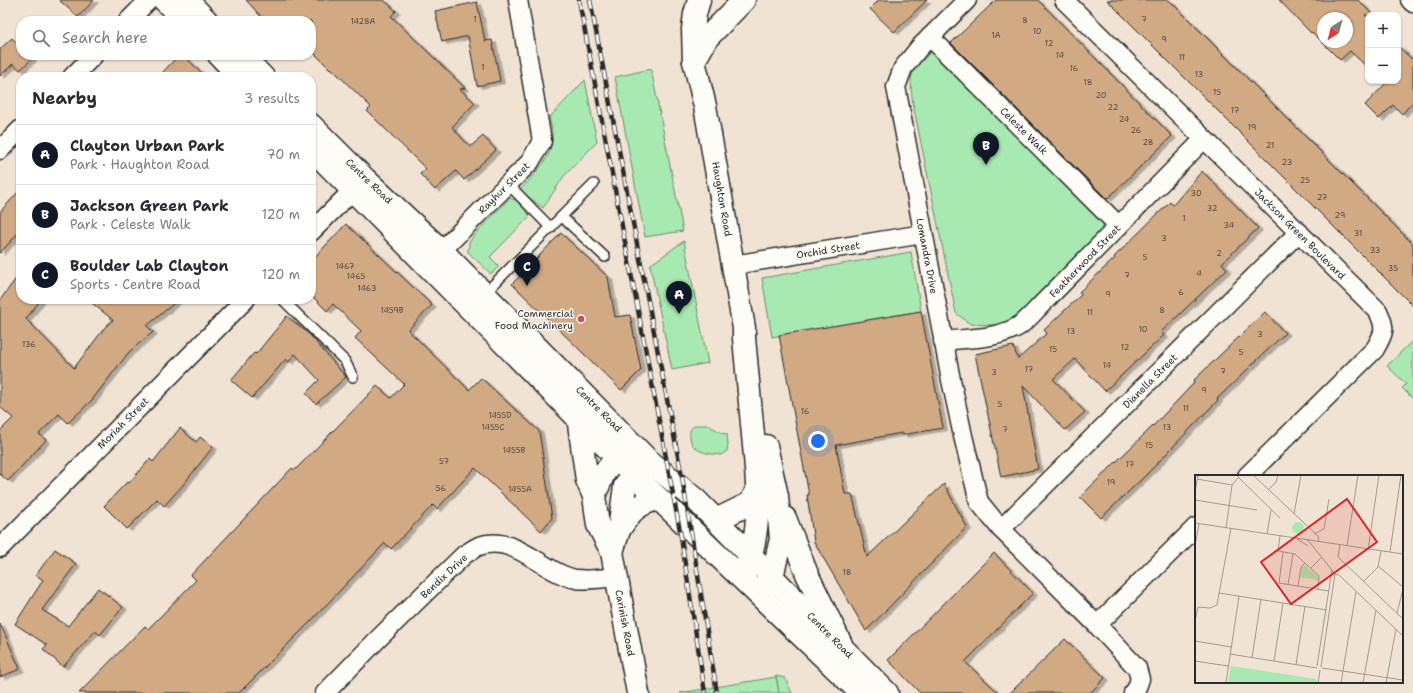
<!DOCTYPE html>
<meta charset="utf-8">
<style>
:root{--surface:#fff;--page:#f7f7f7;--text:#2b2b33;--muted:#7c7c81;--line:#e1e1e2;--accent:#111827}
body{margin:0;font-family:"Shantell Sans",sans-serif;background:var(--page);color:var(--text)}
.controls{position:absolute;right:12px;top:12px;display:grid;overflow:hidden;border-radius:8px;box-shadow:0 1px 3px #0004}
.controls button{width:36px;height:36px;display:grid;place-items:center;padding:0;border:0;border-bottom:1px solid var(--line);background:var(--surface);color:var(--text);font:20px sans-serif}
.compass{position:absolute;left:1317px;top:12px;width:36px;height:36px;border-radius:50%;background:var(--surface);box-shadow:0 1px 3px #0004;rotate:216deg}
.you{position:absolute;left:818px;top:441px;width:14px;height:14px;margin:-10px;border:3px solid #fff;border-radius:50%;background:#1a73e8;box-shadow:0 0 0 6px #1a73e833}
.badge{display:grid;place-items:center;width:26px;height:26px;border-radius:50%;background:var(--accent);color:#fff;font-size:13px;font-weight:700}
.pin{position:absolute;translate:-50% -33px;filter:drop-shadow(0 1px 2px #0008)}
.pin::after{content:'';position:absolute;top:21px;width:14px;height:12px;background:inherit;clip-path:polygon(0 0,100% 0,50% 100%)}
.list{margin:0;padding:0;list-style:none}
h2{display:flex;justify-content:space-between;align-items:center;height:52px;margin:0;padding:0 16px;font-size:17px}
h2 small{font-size:13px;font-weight:400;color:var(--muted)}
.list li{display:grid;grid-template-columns:26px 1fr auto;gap:12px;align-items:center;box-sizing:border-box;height:60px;padding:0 16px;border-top:1px solid var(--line)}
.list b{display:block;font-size:15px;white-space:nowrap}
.list p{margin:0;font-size:13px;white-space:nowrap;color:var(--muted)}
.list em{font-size:13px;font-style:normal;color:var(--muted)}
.icon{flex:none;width:22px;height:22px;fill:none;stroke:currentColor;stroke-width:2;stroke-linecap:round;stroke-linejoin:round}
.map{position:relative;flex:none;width:1413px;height:693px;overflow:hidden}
.search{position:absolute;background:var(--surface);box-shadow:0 1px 3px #0004;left:16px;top:16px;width:300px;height:44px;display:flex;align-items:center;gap:10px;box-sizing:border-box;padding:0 14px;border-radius:16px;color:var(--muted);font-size:15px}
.panel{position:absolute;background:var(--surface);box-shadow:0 1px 3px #0004;left:16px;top:72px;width:300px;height:232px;border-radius:16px}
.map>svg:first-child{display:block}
</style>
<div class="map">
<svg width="1413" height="693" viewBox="0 0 1413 693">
<defs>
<filter id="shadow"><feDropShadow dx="4.5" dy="2.5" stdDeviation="0" flood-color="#0004"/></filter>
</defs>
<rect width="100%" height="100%" fill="#f0e3d4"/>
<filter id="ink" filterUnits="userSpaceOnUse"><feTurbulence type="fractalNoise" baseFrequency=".025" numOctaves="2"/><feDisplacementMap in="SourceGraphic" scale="8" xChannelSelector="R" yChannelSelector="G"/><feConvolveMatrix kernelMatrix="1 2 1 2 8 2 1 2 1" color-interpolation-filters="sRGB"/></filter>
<g filter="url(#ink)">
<g fill="#a8e9b1" stroke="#6a8a6e">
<path d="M932,51L1107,225L1019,314L1007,321L994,325L970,324L956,313L913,104C909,73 909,73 932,51Z"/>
<path d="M651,69L683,231L645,237L615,77Z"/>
<path d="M585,80L597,142L564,176L543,208L520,190C541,167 560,151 549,118Z"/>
<path d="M510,198L517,201L530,216L490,257L499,266L491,274L468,252L469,243L474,235Z"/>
<path d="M684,241L708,363L672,370L650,265Z"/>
<path d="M911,252L921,311L772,337L762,278Z"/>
<path d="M1411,342L1413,344V399L1402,388L1406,384L1387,366Z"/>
<path d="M695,425H708L722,433L727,434L728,445L727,451L721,455C709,454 690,452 690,436C689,431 691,428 695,425Z"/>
<path d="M776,676L785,678L792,693H779Z"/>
<path d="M776,677L779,693H680Z"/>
</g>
<g fill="#d1a983" stroke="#2b2b2b" fill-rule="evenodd" filter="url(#shadow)">
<path d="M59,0H94L78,17Z"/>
<path d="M246,0H384L396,11L391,16L465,88L460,89L475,103L452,127L470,147L483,136L496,150L464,180L456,171L435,190L420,174L426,169L367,111L371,107L331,68L330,69L311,50V21H265Z"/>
<path d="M879,0H927L894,32L870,9Z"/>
<path d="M996,0H1038L1172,136L1107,199L951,43Z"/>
<path d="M1107,0H1169L1413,244V306Z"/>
<path d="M1279,0H1358L1373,15H1365L1368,18V68L1350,51L1340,60L1312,32L1311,33ZM1323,18H1347V42H1323Z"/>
<path d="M477,2L485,41L492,40L500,81L477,86L468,36L442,42L435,11Z"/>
<path d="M12,38L21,47V55H28L32,59L20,70L13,64L0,76V49Z"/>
<path d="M1398,46L1413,60V102L1402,114L1393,105L1379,119L1365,105L1388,81H1398Z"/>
<path d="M179,55H183L206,77H158Z"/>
<path d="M1202,171L1258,228L1222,263L1227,269L1161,332L1164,335L1105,391L1075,359L1053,379L1085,412L1065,430L1023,386L1038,469L1001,477L975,354L1013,346L1018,359L1047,333L1044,330L1082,294L1079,292L1115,258L1114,257L1170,202L1173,205Z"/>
<path d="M21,189V230L0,253V212Z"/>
<path d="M346,224L432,305L408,330L469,390L481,378L539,431L552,518L541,531L475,468L437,509L433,505L391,549L385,543L311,621L239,693H79L145,626L148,629L196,580L191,575L292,468L295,470L377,386L391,398L404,384L355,338L361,331L333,304L327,311L311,295V261Z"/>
<path d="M561,233L608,277L615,317L630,315L641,370L621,390L512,284Z"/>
<path d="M21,272V299H41L26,319L74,368L106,326L113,320L87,299H179L147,326L153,332L129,352L92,400L68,423L59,414L39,434L46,440L8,481L0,474V431L13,418L0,407V300Z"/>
<path d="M921,311L943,428L902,435V433L836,445L845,494H852L867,557L944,484L967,527L866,631L814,542L807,495H809L779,335Z"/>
<path d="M1265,312L1285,333L1217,399L1218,400L1145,476L1101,518L1080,497L1155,424L1194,383L1193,381Z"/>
<path d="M287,316L310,335L346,377L316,404L306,393L319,380L295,354L289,362L286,359L252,398L231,380L254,353L256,354Z"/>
<path d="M180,428L196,442L200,437L213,447L183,485L164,506L157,499L127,529L104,506L127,482L129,483L150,459L153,462Z"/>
<path d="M55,549L76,564L42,610L68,626L98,588L123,607L100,635L95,631L63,667L43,649L47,645L15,624L43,580L36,575Z"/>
<path d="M994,553L1033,593L965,662L999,693H920L888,660Z"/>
<path d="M0,623L20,669L0,677Z"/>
<path d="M1065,639L1105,678L1090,693H1010Z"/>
</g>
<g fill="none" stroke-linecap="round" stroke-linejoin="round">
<defs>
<g id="lane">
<path d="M508,184L551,228"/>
<path d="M562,217L605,257"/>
<path d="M484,294L594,184"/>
<path d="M282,299L345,361L353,377"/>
</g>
<g id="street">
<path d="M967,0L919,48L903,68L896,87L950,375L963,436L979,502L1001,529L1097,625L1137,668L1140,679L1136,690L1133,693"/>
<path d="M1064,0L1378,311C1386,328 1385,332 1375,349L1247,476"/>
<path d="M1410,0L1413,3"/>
<path d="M128,21L149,0"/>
<path d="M930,37L1119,226"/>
<path d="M72,77L94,55"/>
<path d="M0,150L21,129"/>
<path d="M311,232L353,190"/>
<path d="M432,260L530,162L542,141L518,0"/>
<path d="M733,265L923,234"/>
<path d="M943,341C968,338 998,339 1019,326C1028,320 1036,310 1044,302L1204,139"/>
<path d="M1001,529L1299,232"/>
<path d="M0,548L246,299"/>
<path d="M1097,625L1196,527"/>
<path d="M325,693L379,638L465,554C470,552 474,548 479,546C515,533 543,573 576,579C589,581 603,578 616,577"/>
</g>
<g id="secondary">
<path d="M699,0L695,14L693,29L694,61L705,106L744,328V338C747,370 750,403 753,435C757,480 764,528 745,571"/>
<path d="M694,61L707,38L744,0"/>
<path d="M578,417L587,480L594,496"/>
<path d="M633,448L617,457L604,473L594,496L598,525L612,552L638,693"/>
<path d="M785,518L807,574L841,644"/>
<path d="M716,520L751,503L758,487"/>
<path d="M619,530C631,511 637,504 658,499"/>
<path d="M612,552L619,530L625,486L632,473L646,461"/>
<path d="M762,590L772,577L781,539L777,496L766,446"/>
</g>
<g id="primary">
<path d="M164,0L185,21"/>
<path d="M187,0L207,21"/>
<path d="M219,55L240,77"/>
<path d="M241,55L263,77"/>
<path d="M311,125L365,179L442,251L647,459L696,500L887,693"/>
<path d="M311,148L632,473L861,693"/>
</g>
</defs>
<use href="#lane" stroke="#2b2b2b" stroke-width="12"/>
<use href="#street" stroke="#2b2b2b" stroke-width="21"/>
<use href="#secondary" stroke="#2b2b2b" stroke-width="25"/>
<use href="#primary" stroke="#2b2b2b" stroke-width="25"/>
<use href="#lane" stroke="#fdfcf7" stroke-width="9"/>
<use href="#street" stroke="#fdfcf7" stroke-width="18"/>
<use href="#secondary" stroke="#fdfcf7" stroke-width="22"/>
<use href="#primary" stroke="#fdfcf7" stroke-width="22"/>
<defs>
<g id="rail">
<path d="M579,0L680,531L705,693"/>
<path d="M590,0L682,477L717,693"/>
</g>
</defs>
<use href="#rail" stroke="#2b2b2b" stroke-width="4.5"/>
<use href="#rail" stroke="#fdfcf7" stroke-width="3" stroke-dasharray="9" stroke-linecap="butt"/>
</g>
</g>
<circle fill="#d1495b" stroke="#fdfcf7" stroke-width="1.5" cx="581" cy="319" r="4"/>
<g text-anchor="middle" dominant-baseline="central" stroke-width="3" stroke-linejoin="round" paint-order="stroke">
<g font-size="8" fill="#544a41">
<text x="475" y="19">1</text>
<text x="1144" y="19">7</text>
<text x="1025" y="20">8</text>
<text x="363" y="21">1428A</text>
<text x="1037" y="31">10</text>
<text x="996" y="35">1A</text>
<text x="1164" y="39">9</text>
<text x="1049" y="43">12</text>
<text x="1060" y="55">14</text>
<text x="1182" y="57">11</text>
<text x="483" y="67">1</text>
<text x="1074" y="68">16</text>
<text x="1199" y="74">13</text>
<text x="1088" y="82">18</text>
<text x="1217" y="92">15</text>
<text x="1101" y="95">20</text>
<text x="1113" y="107">22</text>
<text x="1235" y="110">17</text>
<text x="1124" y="119">24</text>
<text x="1252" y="127">19</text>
<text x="1136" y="130">26</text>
<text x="1148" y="142">28</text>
<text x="1270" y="145">21</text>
<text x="1287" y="162">23</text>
<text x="1305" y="180">25</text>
<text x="1196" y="193">30</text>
<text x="1322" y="197">27</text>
<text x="1212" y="208">32</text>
<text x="1340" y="215">29</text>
<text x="1184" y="218">1</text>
<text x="1229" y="225">34</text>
<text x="1358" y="233">31</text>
<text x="1164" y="238">3</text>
<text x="1375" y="250">33</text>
<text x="1219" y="253">2</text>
<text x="1145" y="257">5</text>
<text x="345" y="266">1467</text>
<text x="1393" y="268">35</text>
<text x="1199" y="273">4</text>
<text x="1127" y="275">7</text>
<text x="356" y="276">1465</text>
<text x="367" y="288">1463</text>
<text x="1181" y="292">6</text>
<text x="1108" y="294">9</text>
<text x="392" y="310">1459B</text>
<text x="1162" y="310">8</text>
<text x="1090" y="312">11</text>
<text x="1143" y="329">10</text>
<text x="1071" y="331">13</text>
<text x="1260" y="334">3</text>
<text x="29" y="344">136</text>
<text x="1125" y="347">12</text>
<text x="1053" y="349">15</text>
<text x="1241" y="352">5</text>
<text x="1107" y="365">14</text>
<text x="1029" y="369">17</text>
<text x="1223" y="371">7</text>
<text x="994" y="372">3</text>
<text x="1204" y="390">9</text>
<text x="1000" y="404">5</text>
<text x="1186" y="408">11</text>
<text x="805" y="411">16</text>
<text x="500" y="415">1455D</text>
<text x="493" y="427">1455C</text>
<text x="1167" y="427">13</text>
<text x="1005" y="429">7</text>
<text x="1149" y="445">15</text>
<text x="514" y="450">1455B</text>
<text x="444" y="461">57</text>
<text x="1130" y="464">17</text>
<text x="1111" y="482">19</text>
<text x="441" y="488">56</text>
<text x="520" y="489">1455A</text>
<text x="847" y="572">18</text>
</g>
<g font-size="10" fill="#2b2b2b" stroke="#fdfcf7">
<text transform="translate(1024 131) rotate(45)">Celeste Walk</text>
<text transform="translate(369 181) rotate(44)">Centre Road</text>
<text transform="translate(504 188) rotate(-45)">Rayhur Street</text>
<text transform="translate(722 199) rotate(80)">Haughton Road</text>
<text transform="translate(1300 234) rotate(45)">Jackson Green Boulevard</text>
<text transform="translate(828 250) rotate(-9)">Orchid Street</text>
<text transform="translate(927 256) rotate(79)">Lomandra Drive</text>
<text transform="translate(1085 261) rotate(-46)">Featherwood Street</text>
<text transform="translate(1150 381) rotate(-45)">Dianella Street</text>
<text transform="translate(599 409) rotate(45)">Centre Road</text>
<text transform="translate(123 423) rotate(-45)">Moriah Street</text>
<text transform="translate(444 576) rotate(-43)">Bendix Drive</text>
<text transform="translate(625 623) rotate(79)">Carinish Road</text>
<text transform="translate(830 635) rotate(45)">Centre Road</text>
</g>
<g font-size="10" fill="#2b2b2b" stroke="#fdfcf7" text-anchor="end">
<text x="573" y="313">Commercial<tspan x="573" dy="12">Food Machinery</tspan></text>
</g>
</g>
<g transform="translate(1195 475)">
<rect width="208" height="208" fill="#f0e3d4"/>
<path d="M97 53a6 6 0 1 1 12 0a6 6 0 1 1-12 0ZM110,90L123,102V105L105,102L106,93ZM36,191L121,204L122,207L33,208Z" fill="#a8e9b1"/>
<path fill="none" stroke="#a19990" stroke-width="1" d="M41,0L85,43M58,0L123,61L124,67M2,4L37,10M73,15L81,7L83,0M0,17L3,0M0,25L62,35M99,39L106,0M0,48L208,79M31,53L37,10L43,3M72,59L76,35M119,59L129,54L134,24M85,61L83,76L100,79L124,101L123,114M102,64L113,71M112,64L140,99L126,192M145,69L143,82L208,144M0,71L4,49M152,71L163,0M173,75L184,0M88,77L84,108L134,116M195,77L206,0M183,91L208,112M116,93L126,83M139,99L144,100L208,161M169,106L183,92L186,76M93,110L98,79M103,111L106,92L110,88M24,118L132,135M202,138L208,114M0,147L3,132L15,133L22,130L36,53M0,166L36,172M35,179L122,193M57,183L66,124M0,186L33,191M79,186L88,128M101,190L110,131M122,191L137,95M127,193L208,205M31,208L44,121M123,208L125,195M146,208L161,117M168,208L181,135M191,208L201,154"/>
<path fill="#d62828" fill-opacity="0.15" stroke="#d62828" stroke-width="2" d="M152,24L182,67L96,129L66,87Z"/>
<rect width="208" height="208" fill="none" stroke="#2b2b2b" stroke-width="2"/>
</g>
</svg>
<div class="controls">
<button>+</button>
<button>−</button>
</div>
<svg class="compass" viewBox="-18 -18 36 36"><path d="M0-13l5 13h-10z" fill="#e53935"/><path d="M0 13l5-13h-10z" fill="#7c7c81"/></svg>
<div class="you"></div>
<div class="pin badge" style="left:679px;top:314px">A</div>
<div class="pin badge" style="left:986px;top:165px">B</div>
<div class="pin badge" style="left:527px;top:286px">C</div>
<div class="search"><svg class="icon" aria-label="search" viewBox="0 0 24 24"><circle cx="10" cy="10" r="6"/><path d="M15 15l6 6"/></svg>Search here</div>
<section class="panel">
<h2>Nearby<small>3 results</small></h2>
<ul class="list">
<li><span class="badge">A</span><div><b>Clayton Urban Park</b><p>Park · Haughton Road</p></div><em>70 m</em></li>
<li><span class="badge">B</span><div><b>Jackson Green Park</b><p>Park · Celeste Walk</p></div><em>120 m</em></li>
<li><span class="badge">C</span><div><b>Boulder Lab Clayton</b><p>Sports · Centre Road</p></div><em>120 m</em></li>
</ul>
</section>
</div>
